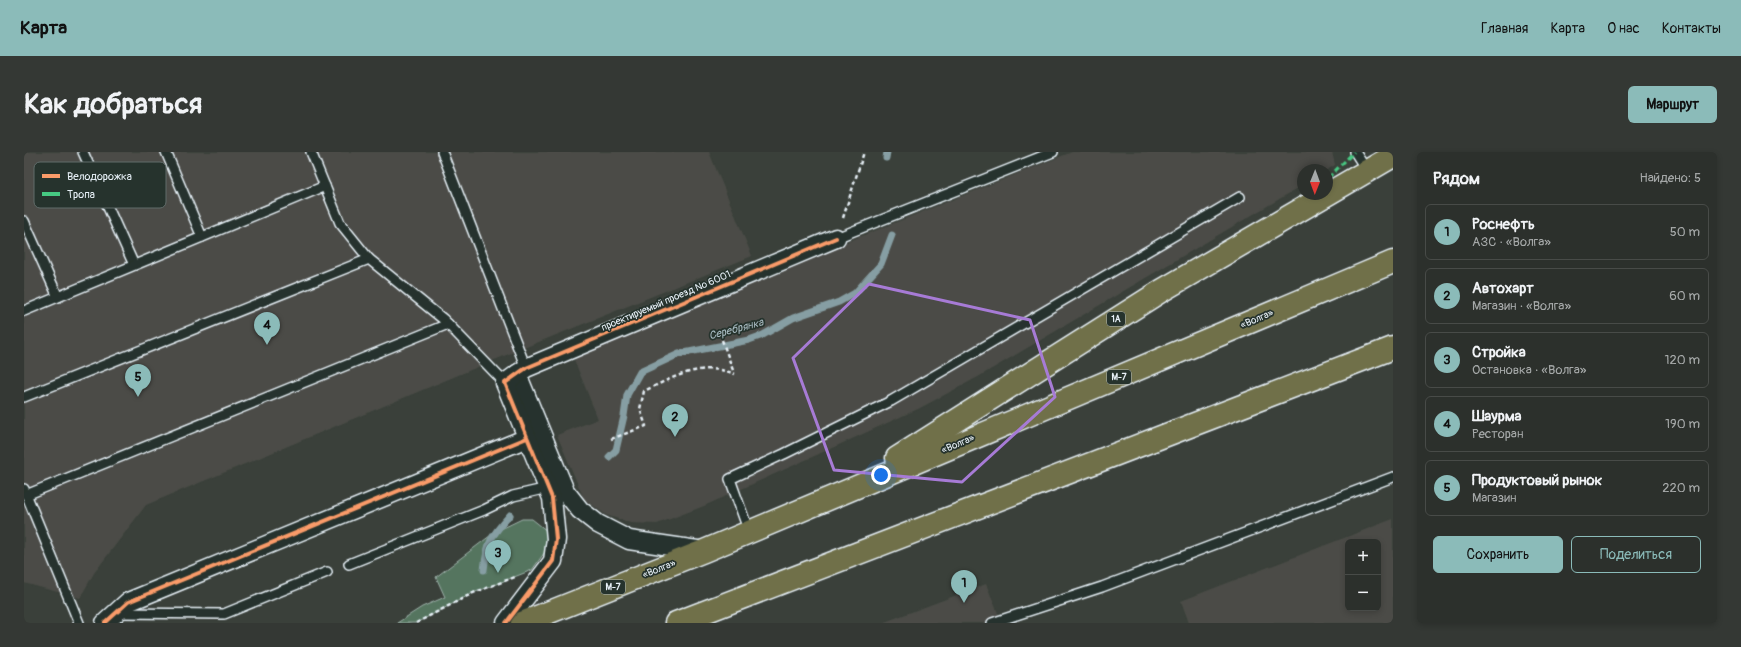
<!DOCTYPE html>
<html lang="ru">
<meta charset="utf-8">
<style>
:root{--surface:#2c302c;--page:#343834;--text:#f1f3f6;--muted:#a6a9a9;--line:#484b48;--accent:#8bbbb9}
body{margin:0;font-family:Pangolin,sans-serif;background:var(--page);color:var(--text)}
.controls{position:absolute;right:12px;bottom:12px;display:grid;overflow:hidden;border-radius:6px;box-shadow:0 2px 6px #0003}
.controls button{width:36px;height:36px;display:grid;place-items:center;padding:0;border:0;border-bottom:1px solid var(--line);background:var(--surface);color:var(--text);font:20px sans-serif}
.compass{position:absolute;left:1273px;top:12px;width:36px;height:36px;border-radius:50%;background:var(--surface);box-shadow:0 2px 6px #0003;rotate:181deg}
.you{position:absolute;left:857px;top:323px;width:14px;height:14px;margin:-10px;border:3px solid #fff;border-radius:50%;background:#1a73e8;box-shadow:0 0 0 6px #1a73e833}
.badge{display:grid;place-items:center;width:26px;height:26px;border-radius:50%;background:var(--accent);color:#111;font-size:13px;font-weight:700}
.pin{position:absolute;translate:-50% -33px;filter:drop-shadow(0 1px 2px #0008)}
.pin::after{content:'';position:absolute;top:21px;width:14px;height:12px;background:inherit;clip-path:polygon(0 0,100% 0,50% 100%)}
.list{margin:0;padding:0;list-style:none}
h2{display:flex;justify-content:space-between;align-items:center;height:52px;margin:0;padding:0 16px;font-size:17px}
h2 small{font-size:13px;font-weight:400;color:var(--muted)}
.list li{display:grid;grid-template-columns:26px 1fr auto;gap:12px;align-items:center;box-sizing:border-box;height:56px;margin:0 8px 8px;padding:0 8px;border:1px solid var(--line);border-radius:6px}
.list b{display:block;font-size:15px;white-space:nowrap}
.list p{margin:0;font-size:13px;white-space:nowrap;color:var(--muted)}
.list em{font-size:13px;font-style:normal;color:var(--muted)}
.actions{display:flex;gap:8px;padding:12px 16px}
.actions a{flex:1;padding:9px 0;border:1px solid var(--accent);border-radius:6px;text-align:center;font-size:14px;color:var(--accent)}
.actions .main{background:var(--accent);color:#111}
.map{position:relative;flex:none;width:1369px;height:471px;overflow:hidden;border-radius:6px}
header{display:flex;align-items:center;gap:24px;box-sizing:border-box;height:56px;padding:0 20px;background:var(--accent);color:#111}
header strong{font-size:19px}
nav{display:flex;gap:22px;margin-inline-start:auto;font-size:14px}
.intro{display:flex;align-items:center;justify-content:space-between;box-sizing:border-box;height:96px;padding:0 24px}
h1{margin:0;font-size:28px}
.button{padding:10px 18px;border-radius:6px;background:var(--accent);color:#111;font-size:14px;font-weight:700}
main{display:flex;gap:24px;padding:0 24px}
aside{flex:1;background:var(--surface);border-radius:6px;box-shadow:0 2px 6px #0003}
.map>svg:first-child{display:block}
</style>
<header>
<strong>Карта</strong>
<nav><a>Главная</a><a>Карта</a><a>О нас</a><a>Контакты</a></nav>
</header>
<div class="intro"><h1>Как добраться</h1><a class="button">Маршрут</a></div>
<main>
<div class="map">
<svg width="1369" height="471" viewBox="0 0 1369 471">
<rect width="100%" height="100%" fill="#3a403a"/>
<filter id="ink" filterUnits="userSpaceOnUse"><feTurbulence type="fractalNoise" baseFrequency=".025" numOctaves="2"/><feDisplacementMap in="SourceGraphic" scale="8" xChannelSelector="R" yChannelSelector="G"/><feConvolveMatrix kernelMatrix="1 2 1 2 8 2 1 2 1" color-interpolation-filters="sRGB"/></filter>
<g filter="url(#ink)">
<g fill="#4b4c47" fill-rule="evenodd">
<path d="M0,0H685L728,104L480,204L122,353L70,421L56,446L0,431Z"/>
<path d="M1048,0H1308L1311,13L1303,18H1279V33L954,225L896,256L680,354L633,372L607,371L582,363L560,347L533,283L574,267L549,205L805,97Z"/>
<path d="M1369,367V471H1165L1157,449ZM1324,390H1354V456H1324Z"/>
<path d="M962,432L978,471H858Z"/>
</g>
<path fill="#54745e" stroke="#9eb2ab" d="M498,367H508L523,379V397L508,418L449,441L392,471H373L398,455L421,445L412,425L471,380Z"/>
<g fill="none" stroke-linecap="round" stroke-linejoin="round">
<g stroke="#869ea3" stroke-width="7">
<path d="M862,6L863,0"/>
<path d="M585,305L592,298L600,264L603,243L616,220L655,202L725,188L739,183L769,166L815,150L831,141L857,112L868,83"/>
<path d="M460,418C463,390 467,384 486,363"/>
</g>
<defs>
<g id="service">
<path d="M59,0L110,113"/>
<path d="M142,0L178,85"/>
<path d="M287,0L316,71L345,107"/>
<path d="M418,0L502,216"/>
<path d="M1331,0L1343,19"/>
<path d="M0,69L34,145"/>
<path d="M812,86L1029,0"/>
<path d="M0,159L301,34"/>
<path d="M0,245L345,107L419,167L481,231"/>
<path d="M0,337L55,471"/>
<path d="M2,343L424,172"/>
<path d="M725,380L706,327L760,302L867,249L1216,45"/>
<path d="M325,412L460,358L489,344L524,336"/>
<path d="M94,461L200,462L303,420"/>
<path d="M968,471L1078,435L1369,325"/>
</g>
<g id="minor">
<path d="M493,222L541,339L556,358L574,372L605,388L680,399"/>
<path d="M81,471L104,450L503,286"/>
<path d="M482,471L529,409L532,387L528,346L481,231L502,216L812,86"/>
</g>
<g id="trunk">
<path d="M873,306L1137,139L1369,4"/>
<path d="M498,471L680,399L1369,110"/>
<path d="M652,471L1369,196"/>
</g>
</defs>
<use href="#service" stroke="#e8f1f8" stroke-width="12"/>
<use href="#minor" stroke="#e8f1f8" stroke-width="21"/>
<use href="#trunk" stroke="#e8f1f8" stroke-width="25"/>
<g stroke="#e8f1f8" stroke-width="2.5" stroke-dasharray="4 3" stroke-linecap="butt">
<path d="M819,66L840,0"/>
<path d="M698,188L710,221"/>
<path d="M587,287L622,274L616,257L620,239C650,225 677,209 711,222"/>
<path d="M392,471L449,441L491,425"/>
</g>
<use href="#service" stroke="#26332d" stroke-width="9"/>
<use href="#minor" stroke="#26332d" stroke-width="18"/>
<use href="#trunk" stroke="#70704a" stroke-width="22"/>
<path stroke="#46c982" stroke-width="3" stroke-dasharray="6 3" stroke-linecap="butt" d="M1304,26L1330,0"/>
<defs>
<g id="cycleway">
<path d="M81,471L104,450L503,286"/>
<path d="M482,471L529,409L532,387L528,346L481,231L502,216L812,86"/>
</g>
</defs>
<use href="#cycleway" stroke="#26332d" stroke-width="6"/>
<use href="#cycleway" stroke="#fa9b69" stroke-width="4"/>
</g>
</g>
<path fill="none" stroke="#a77bd6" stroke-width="3" stroke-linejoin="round" d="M845,132L1006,168L1031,245L938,330L810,318L769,206Z"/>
<g text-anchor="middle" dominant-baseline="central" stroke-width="3.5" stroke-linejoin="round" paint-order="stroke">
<g fill="#26332d" stroke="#aeb8bb" stroke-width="1">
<rect x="1083" y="160" width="18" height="14" rx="3"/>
<rect x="1083" y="218" width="24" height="14" rx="3"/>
<rect x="577" y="428" width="24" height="14" rx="3"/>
</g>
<g font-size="9" font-weight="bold" fill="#e8f1f8">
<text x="1092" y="167">1A</text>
<text x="1095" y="225">М-7</text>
<text x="589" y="435">М-7</text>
</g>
<g font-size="10" fill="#e8f1f8" stroke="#26332d">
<text transform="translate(642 149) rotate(-23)">проектируемый проезд № 6001</text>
<text transform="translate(1233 167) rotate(-23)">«Волга»</text>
<text transform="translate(934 292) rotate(-23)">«Волга»</text>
<text transform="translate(635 417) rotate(-22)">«Волга»</text>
</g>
<g font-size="11" font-style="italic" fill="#a7bac0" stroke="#26332d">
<text transform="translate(712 177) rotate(-15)">Серебрянка</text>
</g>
</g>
<rect x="10" y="10" width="132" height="46" rx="6" fill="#26332d" stroke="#606c6a" stroke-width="1"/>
<rect x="18" y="22" width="18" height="4" fill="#fa9b69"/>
<rect x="18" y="40" width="18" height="4" fill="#46c982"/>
<g font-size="11" fill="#e8f1f8">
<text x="43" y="28">Велодорожка</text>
<text x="43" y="46">Тропа</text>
</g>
</svg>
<div class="controls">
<button>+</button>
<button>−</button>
</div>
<svg class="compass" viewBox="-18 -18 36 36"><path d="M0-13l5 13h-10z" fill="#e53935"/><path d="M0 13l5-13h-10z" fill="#a6a9a9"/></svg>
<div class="you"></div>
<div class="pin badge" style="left:940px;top:451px">1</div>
<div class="pin badge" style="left:651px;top:285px">2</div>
<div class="pin badge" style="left:474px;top:421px">3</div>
<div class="pin badge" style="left:243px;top:193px">4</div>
<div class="pin badge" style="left:114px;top:245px">5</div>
</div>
<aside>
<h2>Рядом<small>Найдено: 5</small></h2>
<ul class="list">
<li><span class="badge">1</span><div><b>Роснефть</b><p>АЗС · «Волга»</p></div><em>50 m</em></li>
<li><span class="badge">2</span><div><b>Автохарт</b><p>Магазин · «Волга»</p></div><em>60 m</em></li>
<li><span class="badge">3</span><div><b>Стройка</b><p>Остановка · «Волга»</p></div><em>120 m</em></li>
<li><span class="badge">4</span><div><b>Шаурма</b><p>Ресторан</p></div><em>190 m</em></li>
<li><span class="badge">5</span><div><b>Продуктовый рынок</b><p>Магазин</p></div><em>220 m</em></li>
</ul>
<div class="actions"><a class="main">Сохранить</a><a>Поделиться</a></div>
</aside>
</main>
